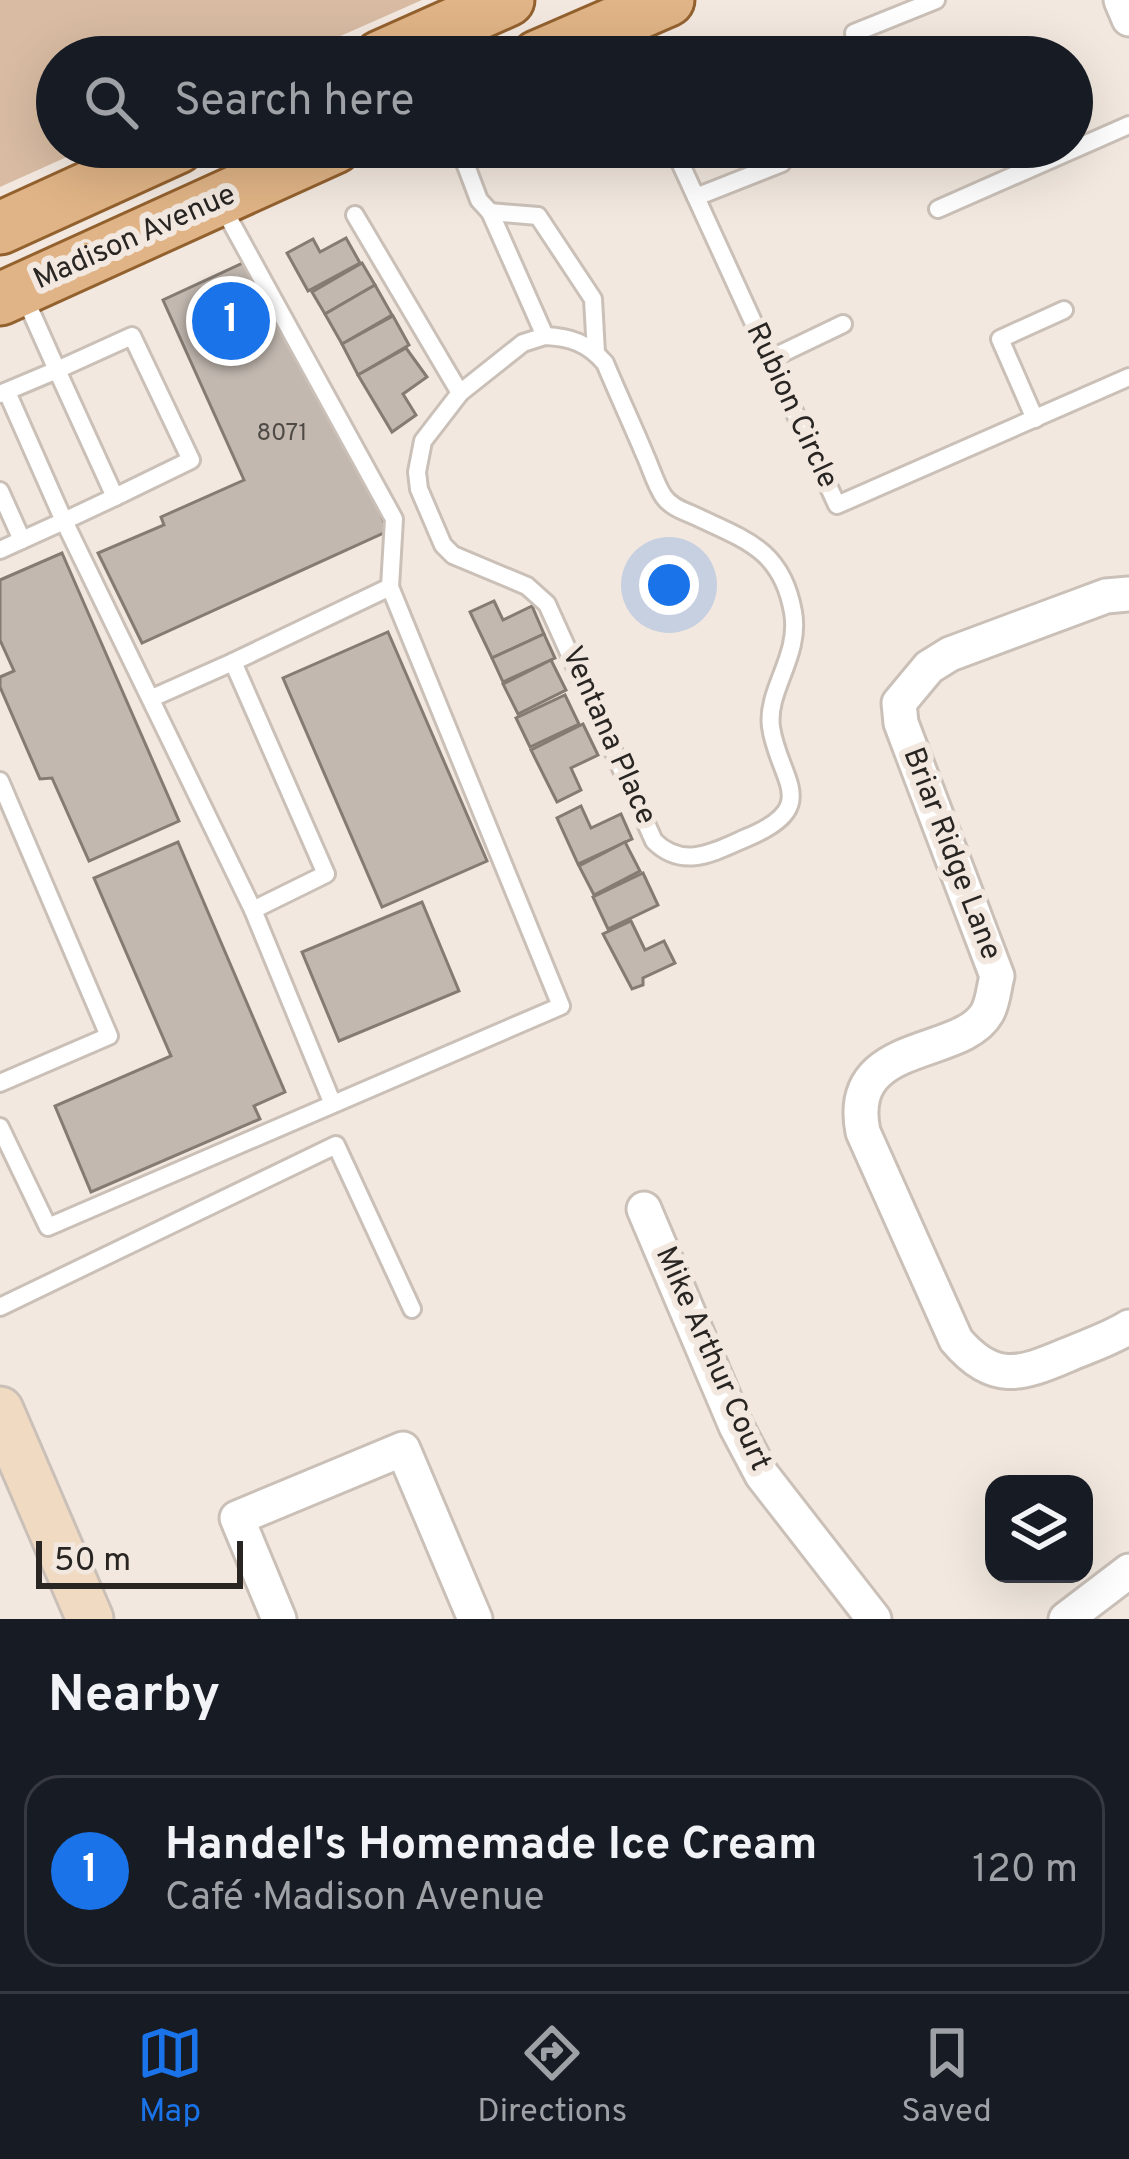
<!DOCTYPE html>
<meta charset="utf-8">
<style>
:root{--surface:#171b24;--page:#20242c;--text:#f1f3f6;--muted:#9ea1a6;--line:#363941;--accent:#1a73e8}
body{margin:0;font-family:Overpass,sans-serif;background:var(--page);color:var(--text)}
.controls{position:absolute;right:36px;bottom:36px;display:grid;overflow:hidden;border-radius:24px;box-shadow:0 12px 48px #0002}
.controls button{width:108px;height:108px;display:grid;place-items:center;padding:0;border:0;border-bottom:3px solid var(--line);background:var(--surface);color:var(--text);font:60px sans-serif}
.scale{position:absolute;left:36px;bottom:30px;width:207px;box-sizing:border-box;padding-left:12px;border:6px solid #292522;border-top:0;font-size:33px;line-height:42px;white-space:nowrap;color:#292522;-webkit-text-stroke:9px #f2e8df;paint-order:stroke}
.you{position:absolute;left:669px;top:585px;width:42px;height:42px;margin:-30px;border:9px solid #fff;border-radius:50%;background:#1a73e8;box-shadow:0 0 0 18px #1a73e833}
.badge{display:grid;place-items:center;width:78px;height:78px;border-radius:50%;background:var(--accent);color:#fff;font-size:39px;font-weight:700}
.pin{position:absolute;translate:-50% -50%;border:6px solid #fff;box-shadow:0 3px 12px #0006}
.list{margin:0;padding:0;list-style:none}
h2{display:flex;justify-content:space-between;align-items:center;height:156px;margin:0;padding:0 48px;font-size:51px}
h2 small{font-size:39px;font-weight:400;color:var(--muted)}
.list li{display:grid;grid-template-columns:78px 1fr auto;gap:36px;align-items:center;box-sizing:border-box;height:192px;margin:0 24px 24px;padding:0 24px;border:3px solid var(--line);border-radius:36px}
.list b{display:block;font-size:45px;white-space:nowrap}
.list p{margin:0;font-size:39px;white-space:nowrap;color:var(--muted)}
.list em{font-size:39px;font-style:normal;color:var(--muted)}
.icon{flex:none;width:66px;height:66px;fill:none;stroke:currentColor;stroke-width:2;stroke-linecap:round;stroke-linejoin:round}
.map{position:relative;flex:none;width:1129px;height:1619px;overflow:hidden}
.search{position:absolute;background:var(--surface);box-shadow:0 12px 48px #0002;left:36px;right:36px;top:36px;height:132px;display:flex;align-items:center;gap:30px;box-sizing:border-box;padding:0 42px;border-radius:66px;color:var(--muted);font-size:45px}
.sheet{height:372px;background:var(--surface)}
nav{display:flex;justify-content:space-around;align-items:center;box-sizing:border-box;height:168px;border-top:3px solid var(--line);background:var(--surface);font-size:33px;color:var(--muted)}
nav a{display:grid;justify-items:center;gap:6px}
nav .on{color:var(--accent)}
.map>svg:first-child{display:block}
</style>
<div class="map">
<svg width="1129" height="1619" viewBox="0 0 1129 1619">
<rect width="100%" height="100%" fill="#f2e8df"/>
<path fill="#d8bba2" d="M0,0H422L293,57H57V147H89L0,187Z"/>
<g fill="#c2b8b0" stroke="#857b73" stroke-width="3">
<path d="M346,238L360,263L308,291L287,253L313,239L320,252Z"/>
<path d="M243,263L320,392L364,475L388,531L142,643L98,553L164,525L161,517L244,480L163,300Z"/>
<path d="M362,263L375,285L325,314L312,292Z"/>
<path d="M375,285L392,315L342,344L325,314Z"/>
<path d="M393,316L409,345L358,375L342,344Z"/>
<path d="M406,348L427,377L403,394L416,415L392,432L358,375Z"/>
<path d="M62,553L179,821L89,861L52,778L40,779L0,687V677L14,671L0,640V580Z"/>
<path d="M494,601L503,620L532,606L544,634L492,658L470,612Z"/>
<path d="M388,632L487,861L382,907L283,678Z"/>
<path d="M544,634L555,658L503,682L492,658Z"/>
<path d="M551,660L566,690L518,714L503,684Z"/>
<path d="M565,695L579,724L530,747L516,718Z"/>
<path d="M583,724L598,755L571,768L581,790L557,802L531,750Z"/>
<path d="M581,806L591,828L621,814L632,839L578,864L557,818Z"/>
<path d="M178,842L285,1092L254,1106L260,1119L91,1192L55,1106L171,1056L94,878Z"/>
<path d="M625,842L640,871L594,895L579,866Z"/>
<path d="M643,873L658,905L608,929L593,897Z"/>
<path d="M422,902L459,991L339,1041L302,952Z"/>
<path d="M631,921L645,950L664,941L675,963L643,978V985L632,989L603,934Z"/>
</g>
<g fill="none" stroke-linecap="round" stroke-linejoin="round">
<defs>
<g id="lane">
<path d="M617,25L632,57"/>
<path d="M854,33L936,0"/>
<path d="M459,147L479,200L490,212L545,336"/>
<path d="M673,147L837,505L1129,377"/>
<path d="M696,197L782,163"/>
<path d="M222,206L394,519L390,587"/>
<path d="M938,209L1129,125"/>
<path d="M490,212L538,216L593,299L596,353"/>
<path d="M355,215L460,393"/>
<path d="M545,336C570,337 588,343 605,363C618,394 632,424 645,455C651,468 656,486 664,497C671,507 684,511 695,516C746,540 782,550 793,612C801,656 766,690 771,727C779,781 823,806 746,838C714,852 683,870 654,841L547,604L527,586L453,555L443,545L419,489L417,472L423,441L460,393L523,343Z"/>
<path d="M770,359L843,324"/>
<path d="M7,392L64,521L22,540"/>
<path d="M0,394L57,370L115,497L191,460L132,336L57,370L24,296"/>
<path d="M1035,419L1000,339L1064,310"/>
<path d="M0,491L22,540L0,550"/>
<path d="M152,698L233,662"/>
<path d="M0,781L109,1036L0,1083"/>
<path d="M253,910L332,1102"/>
<path d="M0,1127L48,1227L561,1006L390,587L233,662L326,874L253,910L64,521L115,497"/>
<path d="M0,1307L336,1145L412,1309"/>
</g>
<g id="street">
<path d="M1121,0L1129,19"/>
<path d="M1129,594L1106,596L950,654L929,667L899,703L901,723L997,976C994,987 993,1003 987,1013C961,1059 844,1038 863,1132L956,1340C993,1384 1020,1375 1067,1355C1088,1346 1110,1339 1129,1327"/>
<path d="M644,1209L736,1426L762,1475L874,1619"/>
<path d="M279,1619L237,1518L403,1449L475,1619"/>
<path d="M1066,1619L1129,1571"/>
</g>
<path id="secondary" d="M0,1410L90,1619"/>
<g id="primary">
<path d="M380,57L508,0"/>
<path d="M537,57L668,0"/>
<path d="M0,228L178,147"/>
<path d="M0,299L335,147"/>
</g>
</defs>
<use href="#lane" stroke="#cac0b8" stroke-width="22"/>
<use href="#street" stroke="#cac0b8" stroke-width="39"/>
<use href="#secondary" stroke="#cac0b8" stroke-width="51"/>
<use href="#primary" stroke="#93612e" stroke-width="57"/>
<use href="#lane" stroke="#fff" stroke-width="16"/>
<use href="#street" stroke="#fff" stroke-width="33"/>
<use href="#secondary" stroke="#f0dac2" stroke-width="45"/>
<use href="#primary" stroke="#e0b486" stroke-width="51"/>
</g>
<g text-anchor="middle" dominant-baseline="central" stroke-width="12" stroke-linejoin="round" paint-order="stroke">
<g font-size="24" fill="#4f4a46">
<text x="282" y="434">8071</text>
</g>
<g font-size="30" fill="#292522" stroke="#f2e8df">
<text transform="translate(135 238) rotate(-24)">Madison Avenue</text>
<text transform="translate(791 406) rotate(65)">Rubion Circle</text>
<text transform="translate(608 736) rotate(66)">Ventana Place</text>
<text transform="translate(951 854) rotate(69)">Briar Ridge Lane</text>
<text transform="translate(712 1359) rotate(66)">Mike Arthur Court</text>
</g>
</g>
</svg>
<div class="controls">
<button><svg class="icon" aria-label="layers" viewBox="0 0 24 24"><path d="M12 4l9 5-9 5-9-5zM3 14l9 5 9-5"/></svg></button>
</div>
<div class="scale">50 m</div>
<div class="you"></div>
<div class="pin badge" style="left:231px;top:321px">1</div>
<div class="search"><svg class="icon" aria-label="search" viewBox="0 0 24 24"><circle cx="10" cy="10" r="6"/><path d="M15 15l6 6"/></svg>Search here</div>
</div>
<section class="sheet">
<h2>Nearby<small></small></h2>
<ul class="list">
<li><span class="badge">1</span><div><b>Handel's Homemade Ice Cream</b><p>Café · Madison Avenue</p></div><em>120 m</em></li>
</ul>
</section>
<nav>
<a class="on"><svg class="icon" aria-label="map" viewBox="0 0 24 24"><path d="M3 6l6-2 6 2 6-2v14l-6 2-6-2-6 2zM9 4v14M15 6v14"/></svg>Map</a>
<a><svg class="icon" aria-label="directions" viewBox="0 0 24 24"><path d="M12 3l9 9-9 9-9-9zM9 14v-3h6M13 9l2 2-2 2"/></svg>Directions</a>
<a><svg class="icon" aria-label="saved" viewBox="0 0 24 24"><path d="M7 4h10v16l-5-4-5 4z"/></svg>Saved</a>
</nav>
